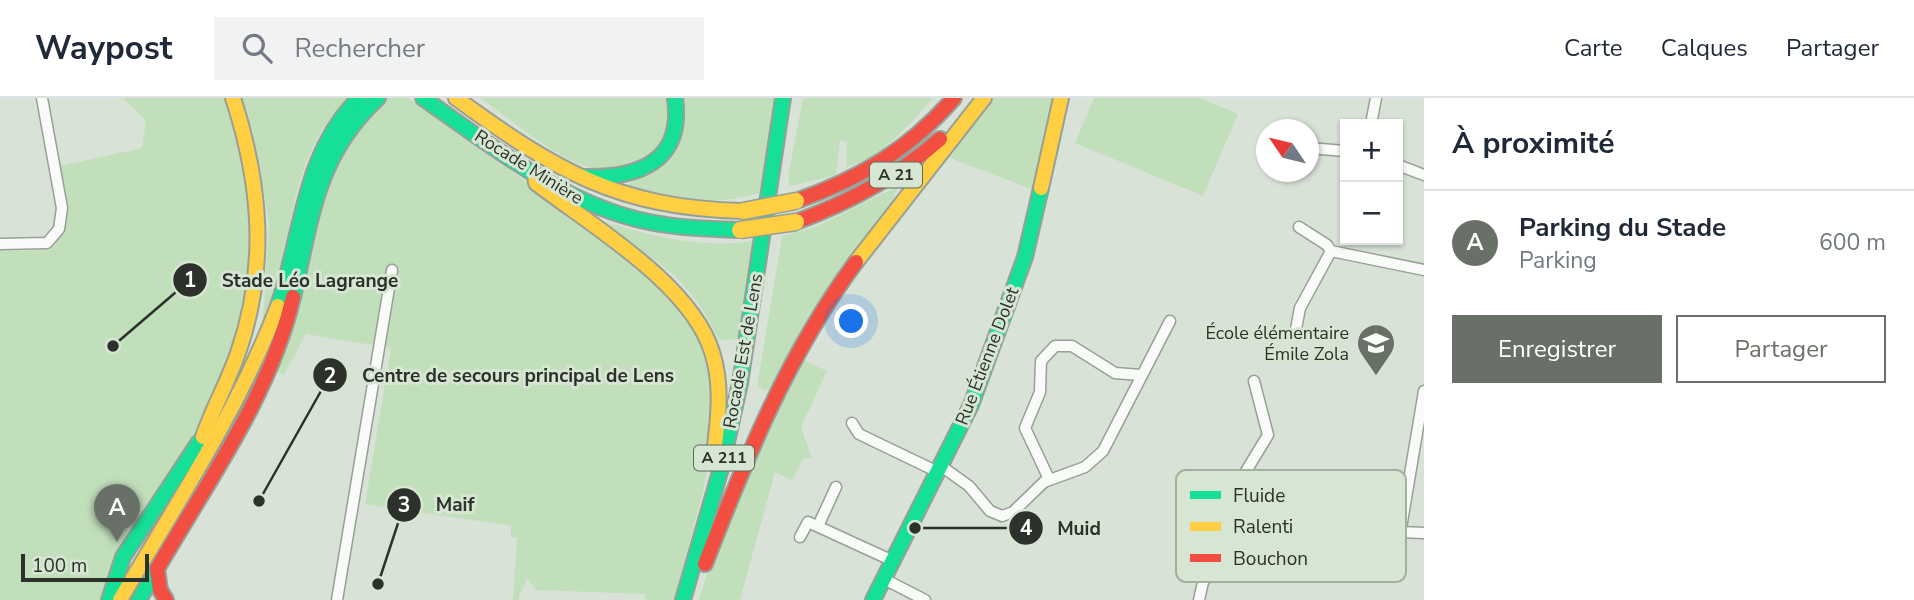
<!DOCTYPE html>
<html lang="fr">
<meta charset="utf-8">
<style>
:root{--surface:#fff;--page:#f2f2f3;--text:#1f2937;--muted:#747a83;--line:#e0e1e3;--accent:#697067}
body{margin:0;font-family:"Nunito Sans",sans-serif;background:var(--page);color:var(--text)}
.controls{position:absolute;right:21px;top:21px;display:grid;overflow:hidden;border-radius:0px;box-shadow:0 2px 5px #0004}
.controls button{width:63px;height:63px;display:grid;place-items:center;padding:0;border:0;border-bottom:2px solid var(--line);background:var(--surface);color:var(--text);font:35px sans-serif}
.compass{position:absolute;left:1256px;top:21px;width:63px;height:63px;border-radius:50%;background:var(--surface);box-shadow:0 2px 5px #0004;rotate:305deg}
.scale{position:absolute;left:21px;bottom:18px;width:128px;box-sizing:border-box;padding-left:7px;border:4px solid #2c322b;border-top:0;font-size:19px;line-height:24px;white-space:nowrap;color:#2c322b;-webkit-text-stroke:5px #d6e6d2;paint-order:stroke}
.you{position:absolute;left:852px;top:224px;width:24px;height:24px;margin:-18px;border:5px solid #fff;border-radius:50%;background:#1a73e8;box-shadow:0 0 0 10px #1a73e833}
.badge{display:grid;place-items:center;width:46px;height:46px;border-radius:50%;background:var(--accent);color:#fff;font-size:23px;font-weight:700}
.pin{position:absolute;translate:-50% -58px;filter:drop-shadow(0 2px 4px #0008)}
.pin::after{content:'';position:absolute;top:37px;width:24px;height:21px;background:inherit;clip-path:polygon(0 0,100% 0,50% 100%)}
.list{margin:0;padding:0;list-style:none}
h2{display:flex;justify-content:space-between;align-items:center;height:91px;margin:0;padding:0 28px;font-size:30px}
h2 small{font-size:23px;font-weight:400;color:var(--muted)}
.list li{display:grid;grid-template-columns:46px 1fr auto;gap:21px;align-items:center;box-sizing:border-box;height:105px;padding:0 28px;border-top:2px solid var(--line)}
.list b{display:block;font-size:26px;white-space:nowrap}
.list p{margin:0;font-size:23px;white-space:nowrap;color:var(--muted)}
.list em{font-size:23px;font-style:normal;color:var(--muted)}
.actions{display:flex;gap:14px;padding:21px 28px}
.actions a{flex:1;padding:16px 0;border:2px solid var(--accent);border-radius:0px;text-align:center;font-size:24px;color:var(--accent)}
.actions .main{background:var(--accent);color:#fff}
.icon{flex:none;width:38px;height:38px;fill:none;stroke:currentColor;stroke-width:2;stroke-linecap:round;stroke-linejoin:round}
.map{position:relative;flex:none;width:1424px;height:502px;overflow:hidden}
header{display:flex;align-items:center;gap:42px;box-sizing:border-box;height:98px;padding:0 35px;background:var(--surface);border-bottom:2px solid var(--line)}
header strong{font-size:33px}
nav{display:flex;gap:38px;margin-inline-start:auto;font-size:24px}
.search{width:490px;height:63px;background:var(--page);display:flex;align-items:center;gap:18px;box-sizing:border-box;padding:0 24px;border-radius:0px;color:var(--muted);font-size:26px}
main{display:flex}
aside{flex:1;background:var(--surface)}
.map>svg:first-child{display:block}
</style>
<header>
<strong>Waypost</strong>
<div class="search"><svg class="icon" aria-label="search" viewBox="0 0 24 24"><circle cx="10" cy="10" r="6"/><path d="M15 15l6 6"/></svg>Rechercher</div>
<nav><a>Carte</a><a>Calques</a><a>Partager</a></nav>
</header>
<main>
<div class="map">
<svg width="1424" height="502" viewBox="0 0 1424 502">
<rect width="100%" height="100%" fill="#d9e2d7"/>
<g fill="#c2dfbc">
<path d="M123,0H226L239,28L253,104L255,165L224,287L104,502H0V153L51,152C75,121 67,104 60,68L142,50L146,23Z"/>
<path d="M239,0H348C335,15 321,31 313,49C287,104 287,167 263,222L269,127L259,64Z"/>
<path d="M386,0H408L472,44L544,97L691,216L713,273L710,340L704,390L674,502H645V496L537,492L527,481L518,502H513L517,440L511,439V428L365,406L391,250L306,236L284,277L275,272L320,103L342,48Z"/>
<path d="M480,0H668C668,26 668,51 640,64C628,69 612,75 599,72C559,64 513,23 480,0Z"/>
<path d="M683,0H777L759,95C712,110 666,100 620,88L629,86C652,63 694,37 683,0Z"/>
<path d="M803,0H933C908,28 883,59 846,69L847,44L840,42L836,77L790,88L788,79Z"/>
<path d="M989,0H1055L1034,92L950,60Z"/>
<path d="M1094,0H1200L1238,16L1203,98L1075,45Z"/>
<path d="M898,88L891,108L772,290L765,293L757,288L782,138L815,129Z"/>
<path d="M587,118C640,135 697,152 753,143L741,241L719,242C702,205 680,178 646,156L642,159Z"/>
<path d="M798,260L827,273L801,329L812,360L803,361L792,382L775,374L740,502H699L709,469Z"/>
</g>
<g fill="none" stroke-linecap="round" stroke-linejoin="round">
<defs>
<g id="street">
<path d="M1371,26L1376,0"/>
<path d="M1309,50L1345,53"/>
<path d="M1398,67L1424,77"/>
<path d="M1299,129L1327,147L1331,153L1424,172"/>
<path d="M0,146L47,145L59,131L62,110L42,0"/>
<path d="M1296,231L1300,210L1331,153"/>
<path d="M852,325L859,336L938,374"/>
<path d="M941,368L969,388L990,413L1002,418L1013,414L1044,384L1085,369L1103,353L1170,223"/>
<path d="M1049,381L1025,330L1040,294L1041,263L1055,248H1072L1115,275L1141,277"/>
<path d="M818,428L836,389"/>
<path d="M1400,436L1424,293"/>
<path d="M800,439L808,424L893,463"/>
<path d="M1232,454L1352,432L1424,435"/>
<path d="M884,481L925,502"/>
<path d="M337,502L392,172"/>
<path d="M1199,502L1203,484L1238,444L1237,388L1268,337L1254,283"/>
</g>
<g id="fast">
<path d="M423,0C492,48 564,107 649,124C679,130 709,131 740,132"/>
<path d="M585,79C638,80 684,64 675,0"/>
<path d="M293,199C312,120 315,59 378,0"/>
<path d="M278,208C303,135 302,57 359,0"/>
<path d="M109,502L123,459L199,344"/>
<path d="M139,502L157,471"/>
<path d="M683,502L722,367L740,285L783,0"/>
<path d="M873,502L971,307L1025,159L1041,90"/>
</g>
<g id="slow">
<path d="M456,0C555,72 617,110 743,113"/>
<path d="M535,76L536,85C592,128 691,186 712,254C723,287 718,323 714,356"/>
<path d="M1041,90L1061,0"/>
<path d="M856,164L984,0"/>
<path d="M203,339C213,310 228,284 238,255C268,169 261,86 233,0"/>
<path d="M133,480C186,391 241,305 278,208"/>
<path d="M120,502L133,480"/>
</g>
<g id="jam">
<path d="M796,103C859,81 910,51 954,0"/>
<path d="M796,124C850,104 897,79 940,41"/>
<path d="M705,466C746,360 788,256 856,164"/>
<path d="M157,471L160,492L166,502"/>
<path d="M157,471C207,384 270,298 293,199"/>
</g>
</defs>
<use href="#street" stroke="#989f97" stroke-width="13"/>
<use href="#fast" stroke="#989f97" stroke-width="18"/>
<use href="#slow" stroke="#989f97" stroke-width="18"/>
<use href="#jam" stroke="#989f97" stroke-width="18"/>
<use href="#street" stroke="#f9fbf9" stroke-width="10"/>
<use href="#fast" stroke="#16e098" stroke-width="14"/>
<use href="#slow" stroke="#ffcf43" stroke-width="14"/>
<use href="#jam" stroke="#f24e42" stroke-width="14"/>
<defs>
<g id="slow-bridge">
<path d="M743,113L796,103"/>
<path d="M740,132L796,124"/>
</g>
</defs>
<use href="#slow-bridge" stroke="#989f97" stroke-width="19" stroke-linecap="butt"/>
<use href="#slow-bridge" stroke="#ffcf43" stroke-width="16"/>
</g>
<defs>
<symbol id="school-pin" viewBox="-11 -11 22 30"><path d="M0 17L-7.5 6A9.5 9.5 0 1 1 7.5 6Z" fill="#697067" stroke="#d6e6d2"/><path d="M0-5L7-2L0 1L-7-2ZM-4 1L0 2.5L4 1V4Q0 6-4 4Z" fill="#fff"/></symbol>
</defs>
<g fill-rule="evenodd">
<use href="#school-pin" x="1354" y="223" width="44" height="60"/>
</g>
<g text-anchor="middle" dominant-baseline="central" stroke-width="6" stroke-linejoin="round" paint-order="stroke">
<g fill="#d6e6d2" stroke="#5f685d" stroke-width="2">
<rect x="870" y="64.5" width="52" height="25" rx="5"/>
<rect x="694" y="347.5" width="60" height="25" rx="5"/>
</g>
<g font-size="16" font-weight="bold" fill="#2c322b">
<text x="896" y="77">A 21</text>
<text x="724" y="360">A 211</text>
</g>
<g font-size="18" fill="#2c322b" stroke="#d6e6d2">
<text transform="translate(529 69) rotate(32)">Rocade Minière</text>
<text transform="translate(743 253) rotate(-80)">Rocade Est de Lens</text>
<text transform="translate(987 258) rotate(-69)">Rue Étienne Dolet</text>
</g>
<g font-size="18" fill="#2c322b" stroke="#d6e6d2" text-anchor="end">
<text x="1349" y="235">École élémentaire<tspan x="1349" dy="21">Émile Zola</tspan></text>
</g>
</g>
<rect x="1176" y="372" width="230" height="112" rx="10" fill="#d6e6d2" stroke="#a3b0a0" stroke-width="2"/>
<rect x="1190" y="393" width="31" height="8" fill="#16e098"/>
<rect x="1190" y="424" width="31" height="9" fill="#ffcf43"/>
<rect x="1190" y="456" width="31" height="8" fill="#f24e42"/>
<g font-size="19" fill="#2c322b">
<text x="1233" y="404">Fluide</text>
<text x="1233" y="435">Ralenti</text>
<text x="1233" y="467">Bouchon</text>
</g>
<path fill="none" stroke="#2c322b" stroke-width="2.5" d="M113 248L190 182M259 403L330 277M378 486L404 407M915 430L1026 430"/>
<g fill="#2c322b" stroke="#d6e6d2" stroke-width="2.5">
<circle cx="113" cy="248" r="7"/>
<circle cx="259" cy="403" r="7"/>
<circle cx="378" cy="486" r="7"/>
<circle cx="915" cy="430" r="7"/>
<circle cx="190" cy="182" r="18"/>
<circle cx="330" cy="277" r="18"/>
<circle cx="404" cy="407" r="18"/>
<circle cx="1026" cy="430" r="18"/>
</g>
<g font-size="21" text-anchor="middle" font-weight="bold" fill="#fff">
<text x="190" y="189">1</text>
<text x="330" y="285">2</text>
<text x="404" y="414">3</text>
<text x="1026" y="437">4</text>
</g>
<g font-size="19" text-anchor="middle" font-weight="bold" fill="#2c322b" stroke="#d6e6d2" stroke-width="6" stroke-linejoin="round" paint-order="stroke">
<text x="310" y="189">Stade Léo Lagrange</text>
<text x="518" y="284">Centre de secours principal de Lens</text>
<text x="455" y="413">Maif</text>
<text x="1079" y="437">Muid</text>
</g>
</svg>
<div class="controls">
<button>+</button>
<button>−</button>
</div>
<svg class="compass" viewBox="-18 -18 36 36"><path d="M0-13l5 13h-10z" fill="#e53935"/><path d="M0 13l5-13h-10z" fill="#747a83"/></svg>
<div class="scale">100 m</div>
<div class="you"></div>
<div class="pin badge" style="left:117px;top:444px">A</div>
</div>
<aside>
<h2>À proximité<small></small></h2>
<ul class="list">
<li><span class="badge">A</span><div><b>Parking du Stade</b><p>Parking</p></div><em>600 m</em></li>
</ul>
<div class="actions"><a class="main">Enregistrer</a><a>Partager</a></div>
</aside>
</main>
